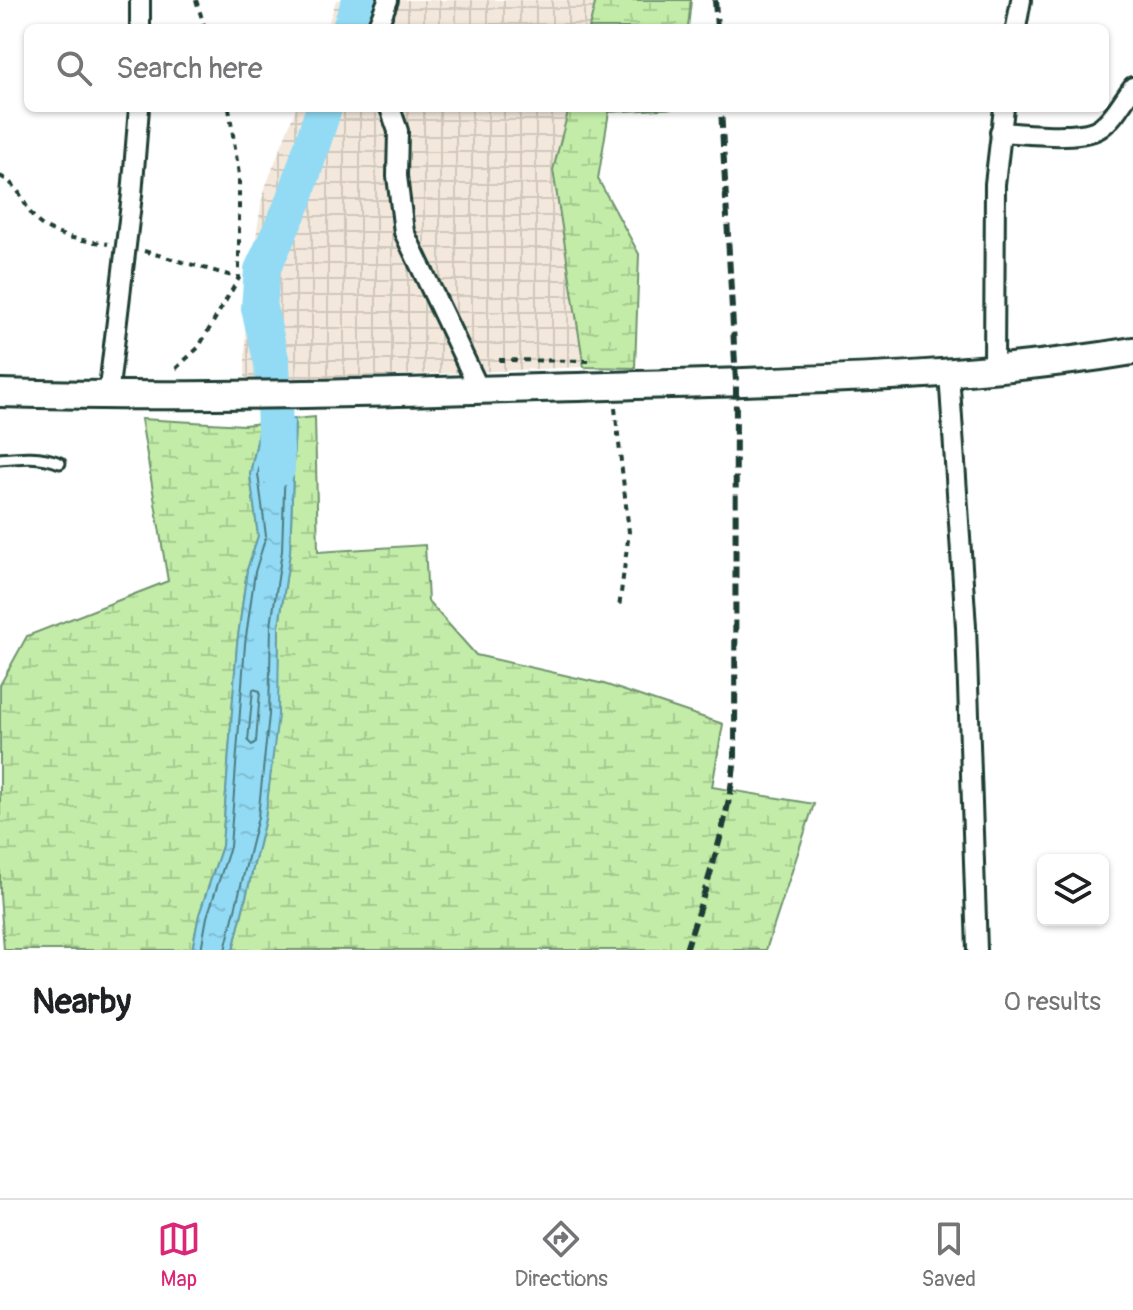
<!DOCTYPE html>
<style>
:root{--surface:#fff;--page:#f2f2f2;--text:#202124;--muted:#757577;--line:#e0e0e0;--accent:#db2777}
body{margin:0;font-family:Pangolin,sans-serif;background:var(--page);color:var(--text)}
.controls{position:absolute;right:24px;bottom:24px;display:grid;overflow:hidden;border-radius:12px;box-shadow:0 2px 6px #0004}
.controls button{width:72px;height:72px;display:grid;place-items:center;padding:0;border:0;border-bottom:2px solid var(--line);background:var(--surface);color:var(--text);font:40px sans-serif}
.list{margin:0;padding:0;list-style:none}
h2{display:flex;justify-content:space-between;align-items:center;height:104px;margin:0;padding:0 32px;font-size:34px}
h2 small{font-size:26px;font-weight:400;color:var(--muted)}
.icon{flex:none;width:44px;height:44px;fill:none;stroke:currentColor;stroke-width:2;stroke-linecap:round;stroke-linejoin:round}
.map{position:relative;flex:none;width:1133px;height:950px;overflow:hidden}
.search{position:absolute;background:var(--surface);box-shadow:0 2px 6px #0004;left:24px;right:24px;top:24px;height:88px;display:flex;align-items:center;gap:20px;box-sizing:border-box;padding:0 28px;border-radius:12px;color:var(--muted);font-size:30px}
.sheet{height:248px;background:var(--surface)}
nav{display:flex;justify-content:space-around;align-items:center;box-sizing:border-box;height:112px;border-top:2px solid var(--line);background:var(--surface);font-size:22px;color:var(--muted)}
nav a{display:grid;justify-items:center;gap:4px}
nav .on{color:var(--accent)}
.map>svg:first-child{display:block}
</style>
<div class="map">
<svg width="1133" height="950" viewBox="0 0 1133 950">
<defs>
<pattern id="industrial-grid" width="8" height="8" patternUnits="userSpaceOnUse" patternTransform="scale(2)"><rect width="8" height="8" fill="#f3e8db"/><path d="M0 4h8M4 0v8" fill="none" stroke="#d0c8bd"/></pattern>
<pattern id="wetland-marsh" width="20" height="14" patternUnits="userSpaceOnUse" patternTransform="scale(2)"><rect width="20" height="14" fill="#c2eca8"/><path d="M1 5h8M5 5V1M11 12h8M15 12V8" fill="none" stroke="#a6cb91"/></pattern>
<pattern id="water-ripples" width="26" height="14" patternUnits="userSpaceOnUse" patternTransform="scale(2)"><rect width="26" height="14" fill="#93dbf5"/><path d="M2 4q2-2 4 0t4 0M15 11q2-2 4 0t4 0" fill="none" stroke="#7ebdd3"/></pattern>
</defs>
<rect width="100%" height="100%" fill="#fff"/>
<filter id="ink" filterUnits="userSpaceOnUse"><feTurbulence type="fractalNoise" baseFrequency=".0125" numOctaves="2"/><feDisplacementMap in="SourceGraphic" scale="16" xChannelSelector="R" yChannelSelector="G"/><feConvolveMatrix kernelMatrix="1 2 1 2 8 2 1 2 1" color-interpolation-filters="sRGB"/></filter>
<g filter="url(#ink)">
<g fill="url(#industrial-grid)">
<path d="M336,0H596L589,28H327Z"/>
<path d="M296,108H569L553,170L584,367L245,382V306L263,193Z"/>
</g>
<g fill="url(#wetland-marsh)" stroke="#70946e" stroke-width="2">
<path d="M596,0H691L688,28H589Z"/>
<path d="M569,108H678L609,112L598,179L639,254L635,368L584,367L553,170Z"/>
<path d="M315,417L318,552L425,545L428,601L476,655L604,684L723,724L712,787L814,804L766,950H233L265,819L277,715L279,626L290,552L295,419Z"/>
<path d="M141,419L244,425L261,423L250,474L258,536L247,570L237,644L222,846L199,915L192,950H4L0,895V685L27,636L168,581Z"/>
</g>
<path fill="url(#water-ripples)" stroke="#659ca8" stroke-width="2" d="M295,419L290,552L279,626L278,715L265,819L233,950H192L199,915L222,846L237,644L247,570L258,536L250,474L261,423Z"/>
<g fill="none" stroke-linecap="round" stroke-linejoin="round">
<g stroke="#4d7c81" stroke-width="2">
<path d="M253,689L260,691L256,742L252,745L248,741Z"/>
<path d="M201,950L207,917L230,847L245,644L255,572L266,536L258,474L267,432L283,428L286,433L282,551L271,626L269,715L258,817L225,950"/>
</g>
<g stroke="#93dbf5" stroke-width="36">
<path d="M350,28L360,0"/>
<path d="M277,469L272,363L259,308L262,270L294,201L324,108"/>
</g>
<defs>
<path id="lane" d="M0,459C21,457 39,455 60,463"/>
<g id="street">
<path d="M140,28V0"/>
<path d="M377,28L388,0"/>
<path d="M1016,28L1021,0"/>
<path d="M390,108L398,131L397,176L404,232L480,391"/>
<path d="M1000,132C1024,133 1083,141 1101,127C1114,118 1123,100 1133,87"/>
<path d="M994,368L995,184L1004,108"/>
<path d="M949,373L966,627L977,950"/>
<path d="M108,396L132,195L139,108"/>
</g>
<path id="secondary" d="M0,393C203,399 406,392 609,386C784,380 960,380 1133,351"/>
</defs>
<use href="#lane" stroke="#1f3d34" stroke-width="15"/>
<use href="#street" stroke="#1f3d34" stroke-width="24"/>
<use href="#secondary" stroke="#1f3d34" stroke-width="32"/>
<g stroke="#1f3d34" stroke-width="4" stroke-dasharray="6 6" stroke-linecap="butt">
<path d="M196,0L205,28"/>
<path d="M229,108L239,175V278"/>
<path d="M0,176C23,188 21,203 36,220C53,238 85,240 108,244"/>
<path d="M144,251L239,278L198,348L172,372"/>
<path d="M499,360L595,361"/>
<path d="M615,408L629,532L619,608"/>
</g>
<use href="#lane" stroke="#fff" stroke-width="9"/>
<use href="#street" stroke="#fff" stroke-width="18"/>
<use href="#secondary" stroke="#fff" stroke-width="26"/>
<g stroke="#1f3d34" stroke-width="6" stroke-dasharray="12 6" stroke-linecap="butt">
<path d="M715,0L717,28"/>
<path d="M686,950C706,886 729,823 735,756L736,382L721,108"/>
</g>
</g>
</g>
</svg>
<div class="controls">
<button><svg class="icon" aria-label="layers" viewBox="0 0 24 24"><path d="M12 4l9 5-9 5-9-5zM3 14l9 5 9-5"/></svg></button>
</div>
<div class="search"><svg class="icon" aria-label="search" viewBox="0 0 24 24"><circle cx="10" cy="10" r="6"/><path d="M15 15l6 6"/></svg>Search here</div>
</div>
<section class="sheet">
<h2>Nearby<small>0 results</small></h2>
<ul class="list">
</ul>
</section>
<nav>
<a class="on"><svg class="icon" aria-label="map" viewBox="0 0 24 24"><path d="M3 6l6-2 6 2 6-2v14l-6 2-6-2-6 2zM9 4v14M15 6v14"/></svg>Map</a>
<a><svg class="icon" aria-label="directions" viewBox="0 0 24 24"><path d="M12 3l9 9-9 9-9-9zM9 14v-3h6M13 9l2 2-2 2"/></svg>Directions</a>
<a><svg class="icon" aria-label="saved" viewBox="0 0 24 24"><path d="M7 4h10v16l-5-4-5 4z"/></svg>Saved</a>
</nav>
